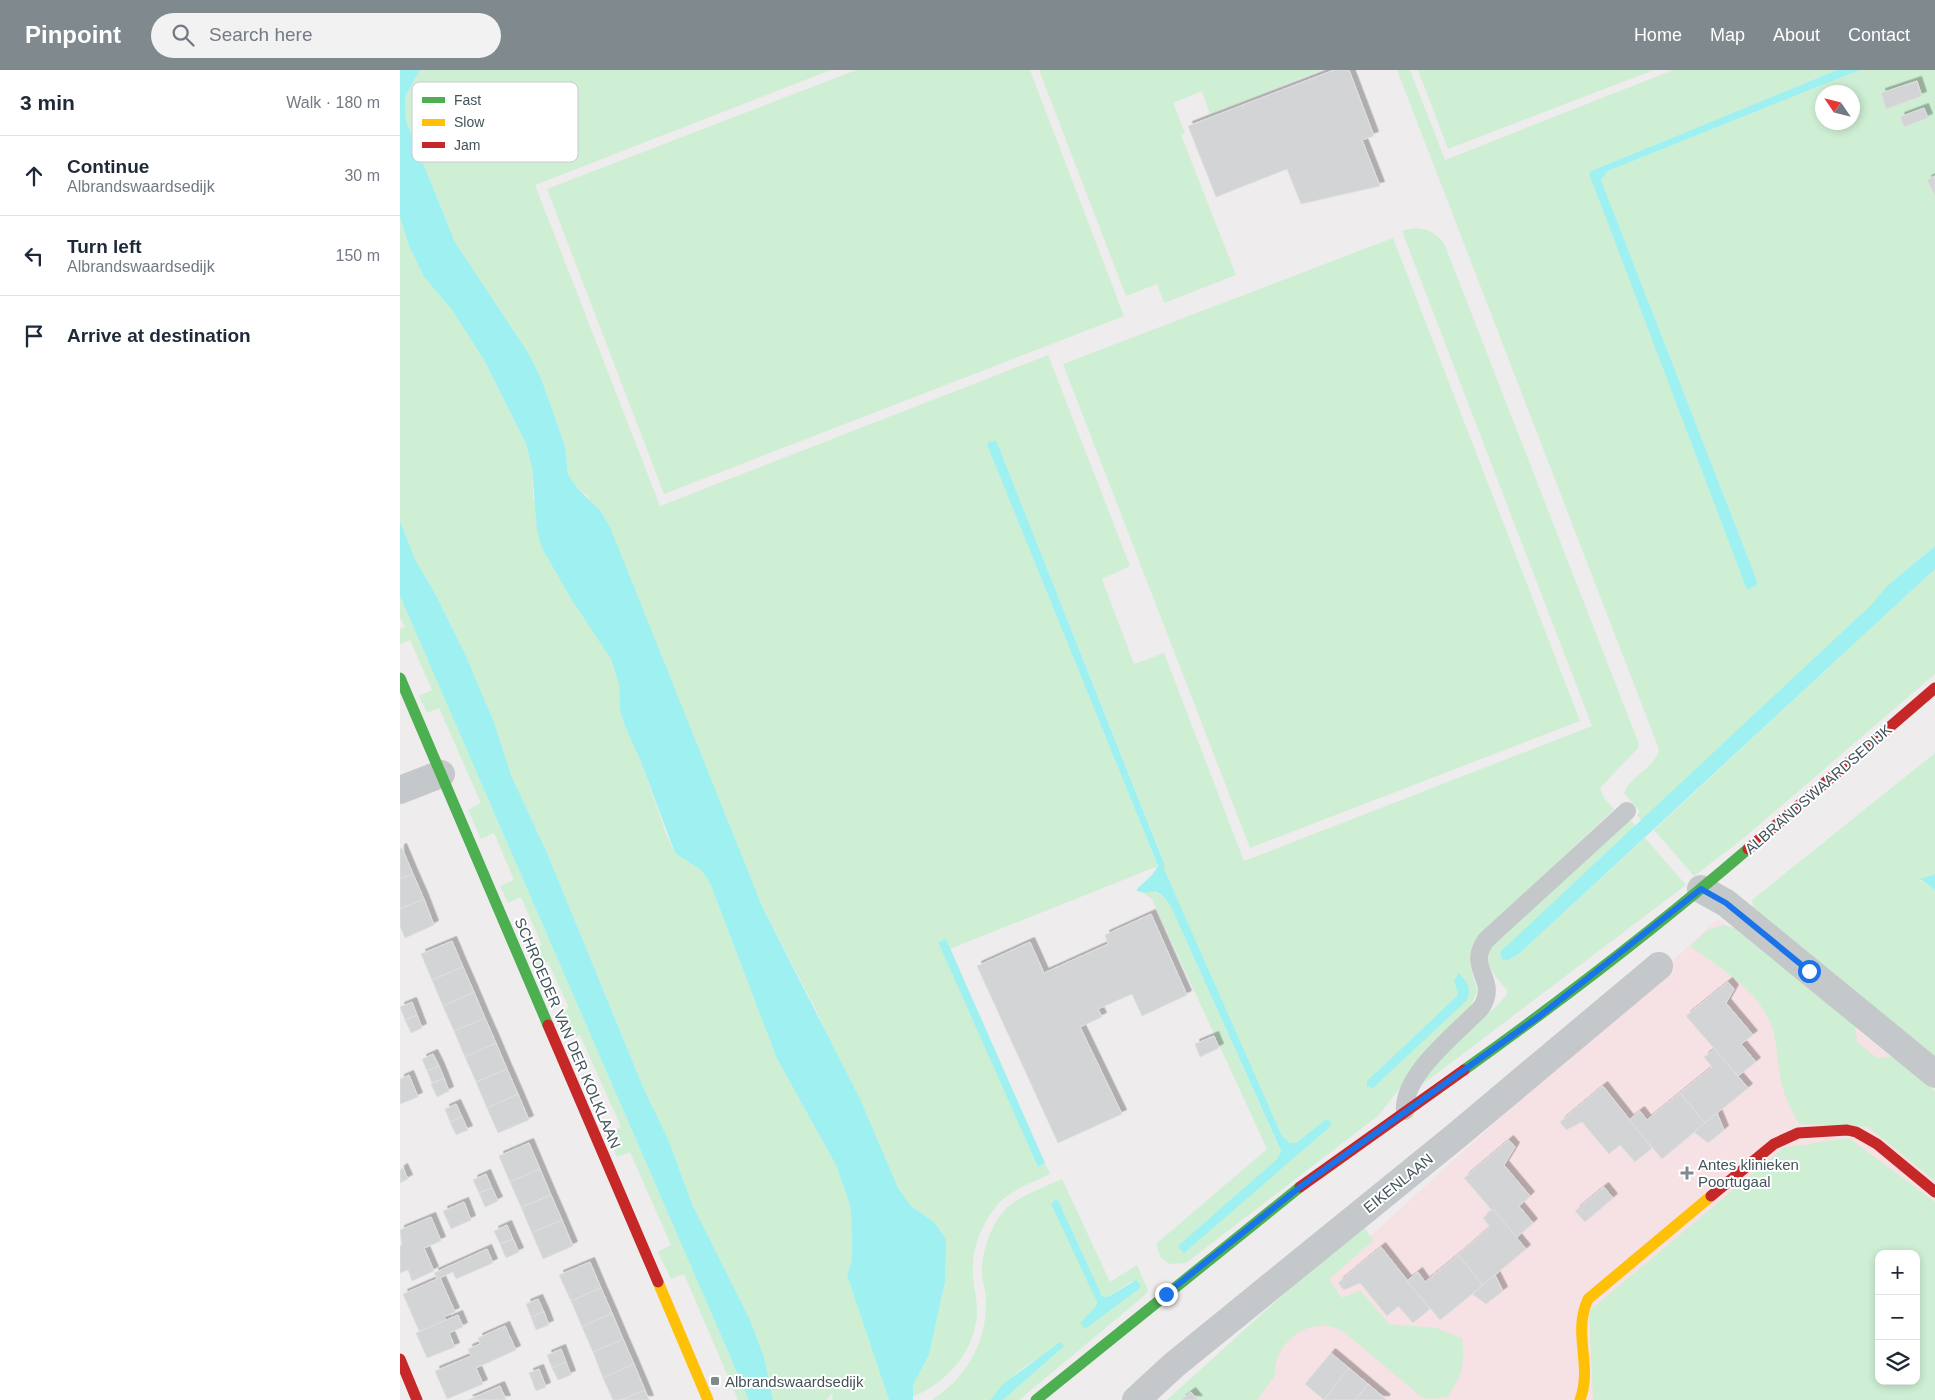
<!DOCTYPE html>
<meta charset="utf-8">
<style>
:root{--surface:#fff;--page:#f2f2f3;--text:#1f2937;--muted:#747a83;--line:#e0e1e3;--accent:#7f898e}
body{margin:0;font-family:Arial,sans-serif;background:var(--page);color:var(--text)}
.controls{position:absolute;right:15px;bottom:15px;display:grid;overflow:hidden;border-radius:10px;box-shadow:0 2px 8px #0003}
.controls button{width:45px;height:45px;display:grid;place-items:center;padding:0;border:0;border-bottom:1px solid var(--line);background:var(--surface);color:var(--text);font:25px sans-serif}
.compass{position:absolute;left:1415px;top:15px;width:45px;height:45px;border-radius:50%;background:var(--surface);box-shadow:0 2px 8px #0003;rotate:305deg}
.stop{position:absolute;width:15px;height:15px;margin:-11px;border:4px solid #1a73e8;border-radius:50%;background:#fff}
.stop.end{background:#1a73e8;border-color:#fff;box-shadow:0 1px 5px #0008}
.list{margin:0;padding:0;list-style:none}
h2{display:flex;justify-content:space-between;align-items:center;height:65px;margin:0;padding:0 20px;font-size:21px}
h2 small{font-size:16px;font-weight:400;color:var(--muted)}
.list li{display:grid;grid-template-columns:32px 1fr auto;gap:15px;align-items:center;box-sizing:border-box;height:80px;padding:0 20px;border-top:1px solid var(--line)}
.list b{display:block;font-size:19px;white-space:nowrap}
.list p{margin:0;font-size:16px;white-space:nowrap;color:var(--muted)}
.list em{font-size:16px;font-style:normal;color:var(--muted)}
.icon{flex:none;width:28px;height:28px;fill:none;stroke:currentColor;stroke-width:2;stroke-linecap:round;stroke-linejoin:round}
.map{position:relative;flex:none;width:1535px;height:1330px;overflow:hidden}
header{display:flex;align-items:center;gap:30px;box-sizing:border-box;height:70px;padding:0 25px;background:var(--accent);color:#fff}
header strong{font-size:24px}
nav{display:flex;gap:28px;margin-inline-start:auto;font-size:18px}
.search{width:350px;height:45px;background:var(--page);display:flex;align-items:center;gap:12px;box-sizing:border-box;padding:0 18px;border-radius:28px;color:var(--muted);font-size:19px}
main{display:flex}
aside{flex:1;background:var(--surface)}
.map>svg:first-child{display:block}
</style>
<header>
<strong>Pinpoint</strong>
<div class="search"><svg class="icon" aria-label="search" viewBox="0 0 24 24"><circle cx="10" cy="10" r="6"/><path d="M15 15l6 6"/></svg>Search here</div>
<nav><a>Home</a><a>Map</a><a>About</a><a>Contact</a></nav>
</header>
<main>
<aside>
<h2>3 min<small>Walk · 180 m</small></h2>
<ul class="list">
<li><svg class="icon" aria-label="ahead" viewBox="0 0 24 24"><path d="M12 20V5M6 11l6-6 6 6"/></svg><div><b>Continue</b><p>Albrandswaardsedijk</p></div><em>30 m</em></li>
<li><svg class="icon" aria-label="left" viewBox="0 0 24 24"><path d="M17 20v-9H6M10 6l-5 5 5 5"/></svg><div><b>Turn left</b><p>Albrandswaardsedijk</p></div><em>150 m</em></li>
<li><svg class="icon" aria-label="arrive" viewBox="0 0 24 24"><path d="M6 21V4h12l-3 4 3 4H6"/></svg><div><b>Arrive at destination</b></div></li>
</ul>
</aside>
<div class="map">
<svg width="1535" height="1330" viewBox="0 0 1535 1330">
<defs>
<filter id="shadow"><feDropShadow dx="4.5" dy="-4.5" stdDeviation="0" flood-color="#0004"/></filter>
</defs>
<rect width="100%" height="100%" fill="#eeeced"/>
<path fill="#f6e1e4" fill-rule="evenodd" d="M1318,849L1535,1022V1330H812L814,1309ZM1479,1184H1516V1311H1479Z"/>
<g fill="#ceefd4" fill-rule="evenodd">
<path d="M20,0H431L135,115L260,436L648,285L730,496L702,509L734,594L764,583L844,791L1192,656L1002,161C1019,155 1032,159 1044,173L1239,674L1238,678L1200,718L1204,728L1214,739L1076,869C1063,892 1073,898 1077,921L1071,936L1019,993L979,1045L786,1193L770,1194L761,1188L756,1174L867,1079L752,829L742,822C756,820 764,825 771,837L881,1082L877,1089L782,1183L932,1055L925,1050L896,1073H890L882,1066L763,798L764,792L596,370L587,375L758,796L550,879L546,869L638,1097L645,1093L650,1104C634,1112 613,1119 600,1132C584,1149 573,1174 573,1198C572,1212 577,1226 577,1240C577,1280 547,1313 512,1327L513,1315L529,1285L545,1212L534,1152L511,1136L498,1118L415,938L362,836L188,426L178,419L168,404L165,376L141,308L129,284L55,172L6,51L5,27ZM1062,905L1070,922L967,1011L1059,924Z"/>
<path d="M456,0H630L724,246L264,424L147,119Z"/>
<path d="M639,0H922L810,44L802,21L773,33L785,63L781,65L836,205L764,233L757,214L726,226Z"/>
<path d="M997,0H1010L1045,90L1273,0H1437L1191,101L1189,104L1347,520L1356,508L1201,110L1208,101L1460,0H1535V476L1487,516L1471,535L1242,751L1237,745L1240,742L1224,723C1230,705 1256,698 1259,679ZM1422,22H1452V52H1422Z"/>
<path d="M1018,0H1254L1048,79Z"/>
<path d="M0,148L9,176L24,207L52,240L84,290L126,374L132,398L133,428L211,589L219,615L220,641L225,656L241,692L267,766L275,783L301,800L310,813L377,989L436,1095L448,1129L451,1142L452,1181L451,1193L447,1205L459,1237L489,1330H432L433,1322L426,1330H373L364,1287L350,1250L292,1134L269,1071L243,1017L148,785L111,705L94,652L66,586L36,525L15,489L0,451Z"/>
<path d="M993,168L1180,651L850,778L663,294Z"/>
<path d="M1535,499V604L1345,767L1294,806L1254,760Z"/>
<path d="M0,526L349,1330H338L284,1204L271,1209L258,1182L271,1175L230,1082L217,1087L207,1064L221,1057L180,965L167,970L155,945L169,938L148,892L135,897L129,882L142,875L121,827L108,833L100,816L114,810L94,763L81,769L68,740L81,733L39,638L27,643L19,626L32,620L10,570L0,574V559L5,557L0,547Z"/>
<path d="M1535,683V804L1520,810L1535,820V987L1354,843L1352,830Z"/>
<path d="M1230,750L1236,756L1100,882L1107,891L1120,883L1245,768L1286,815L1023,1014C1023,988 1095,946 1108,922C1097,907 1081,894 1092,875Z"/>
<path d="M1324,855L1335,858L1455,955L1457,972L1477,988L1493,986L1535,1021V1111L1468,1057L1399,1054C1393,1042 1385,1028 1382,1015C1377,994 1378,972 1370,952C1356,918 1318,897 1290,876L1308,860Z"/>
<path d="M1449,1068L1535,1132V1330H1193L1189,1241L1383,1078ZM1479,1184H1516V1311H1479Z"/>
<path d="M662,1109L710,1212L737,1195L748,1220L745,1225L619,1330H603L662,1278C632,1287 610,1306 590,1330H532C566,1308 587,1272 586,1231C586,1220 582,1211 582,1200C582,1179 593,1149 610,1135C624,1124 645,1117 662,1109ZM656,1130L659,1132L702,1226L708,1227L732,1211H739L680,1253L696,1236L697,1232Z"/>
<path d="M962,1153L973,1171L929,1209L942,1228L960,1220L989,1254L1036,1258L1062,1268C1065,1292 1062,1308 1047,1327L1027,1329L1019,1325L944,1262C912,1243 873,1271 875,1306L857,1330H767Z"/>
</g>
<g fill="#9ff1f1">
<path d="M0,0H20L5,27L6,51L55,172L129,284L141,308L165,376L168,404L178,419L199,439L210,457L362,836L460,1029L498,1118L511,1136L534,1152L546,1169L545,1212L529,1285L513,1315V1330H489L447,1205L451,1193L452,1181L451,1142L448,1129L436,1095L377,989L310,813L301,800L275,783L241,692L225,656L220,641L219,615L211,589L170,527L142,478L137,461L132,398L126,374L84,290L52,240L24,207L9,176L0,148Z"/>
<path d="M1437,0H1460L1208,101L1201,110L1356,508L1357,515L1347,520L1189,104L1191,101Z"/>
<path d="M596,370L764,793V799L882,1066L890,1073H896L925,1050L930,1051L932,1055L784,1183L779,1178V1175L877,1089L881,1081L771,837C756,811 749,828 736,820L752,805L758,796L587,375L589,372Z"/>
<path d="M0,451L15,489L36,525L66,586L94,652L111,705L148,785L243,1017L269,1071L292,1134L350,1250L364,1287L373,1330H349L0,526Z"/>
<path d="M1535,476V499L1120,883L1107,891L1102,889L1100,882L1471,535L1487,516Z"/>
<path d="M1535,804V820L1520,809Z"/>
<path d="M546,869L645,1093L638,1097L538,872Z"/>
<path d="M1059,903C1067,911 1073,921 1066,931L973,1018L967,1016V1011L1058,925L1054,910Z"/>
<path d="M656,1129L659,1132L702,1226L708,1227L736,1210L740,1214V1218L685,1259L680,1253L696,1236L697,1232L651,1134Z"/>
<path d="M660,1272L664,1276L662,1278L603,1330H590L603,1314Z"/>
</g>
<g fill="#d3d4d6" stroke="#dfdfe0" filter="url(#shadow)">
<path d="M934,0H949L974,66L962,70L980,116L901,134L887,99L816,127L788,56Z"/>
<path d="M1517,11L1522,26L1486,39L1481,23Z"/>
<path d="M1524,38L1528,48L1504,57L1500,47Z"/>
<path d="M1535,106V126L1527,110Z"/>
<path d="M2,778L13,804L0,809V779Z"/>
<path d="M13,804L24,829L0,839V809Z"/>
<path d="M24,829L34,855L5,868L0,856V839Z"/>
<path d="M751,844L787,925L742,946L732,924L698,939L702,947L680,957L722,1044L658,1073L577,896L630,872L644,903L708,874L705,865Z"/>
<path d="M52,871L63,897L32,910L21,884Z"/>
<path d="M63,897L74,922L43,936L32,910Z"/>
<path d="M1328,912L1334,919L1326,933L1353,965L1341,974L1356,992L1338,1006L1286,946Z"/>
<path d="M74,922L85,948L54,961L43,936Z"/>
<path d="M12,932L17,945L5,950L0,937Z"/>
<path d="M17,945L22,958L11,963L5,950Z"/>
<path d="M85,948L96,973L65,987L54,961Z"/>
<path d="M814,966L819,978L800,987L795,974Z"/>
<path d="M96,973L107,999L76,1012L65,987Z"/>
<path d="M1315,979L1348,1018L1305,1053L1280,1023L1312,997L1304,987Z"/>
<path d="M33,984L39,996L27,1001L22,989Z"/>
<path d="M39,996L44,1008L32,1013L27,1001Z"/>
<path d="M107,999L118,1024L87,1038L76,1012Z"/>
<path d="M9,1005L18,1027L0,1034V1009Z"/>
<path d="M44,1008L49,1021L37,1027L31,1014Z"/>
<path d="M1203,1016L1252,1078L1235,1092L1220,1075L1209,1084L1182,1052L1166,1060L1160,1052Z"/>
<path d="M1280,1023L1305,1053L1262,1089L1229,1050L1240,1041L1247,1050Z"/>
<path d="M118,1024L129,1050L98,1063L87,1038Z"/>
<path d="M56,1034L62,1047L50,1052L45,1039Z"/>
<path d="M1317,1043L1324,1060L1308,1073L1294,1062Z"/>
<path d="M62,1047L68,1060L56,1065L50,1052Z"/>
<path d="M1109,1070L1115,1077L1104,1095L1130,1126L1119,1136L1133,1153L1116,1168L1064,1108Z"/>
<path d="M129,1073L140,1099L110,1112L99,1086Z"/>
<path d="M3,1098L8,1109L0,1113V1100Z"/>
<path d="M140,1099L151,1125L121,1137L110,1112Z"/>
<path d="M86,1104L92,1118L79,1123L73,1110Z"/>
<path d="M1204,1117L1213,1128L1185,1152L1175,1141Z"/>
<path d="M92,1118L98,1131L85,1137L79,1123Z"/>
<path d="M151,1125L162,1150L132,1163L121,1137Z"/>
<path d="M64,1132L71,1150L51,1159L43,1141Z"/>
<path d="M1093,1139L1126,1179L1083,1215L1058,1185L1090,1157L1083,1148Z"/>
<path d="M31,1147L41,1171L24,1178L34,1201L12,1211L8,1200L0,1203V1176L2,1175L0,1160Z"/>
<path d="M162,1150L173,1176L143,1189L132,1163Z"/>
<path d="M107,1155L113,1169L100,1174L94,1161Z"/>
<path d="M113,1169L119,1182L106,1188L100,1174Z"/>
<path d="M981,1177L1030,1239L1013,1253L998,1236L987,1246L960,1213L944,1220L938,1213Z"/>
<path d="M87,1179L93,1193L56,1209L53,1202L40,1208L55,1242L44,1247L46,1251L19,1261L3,1224L37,1209L34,1203Z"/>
<path d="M1058,1185L1083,1215L1040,1250L1007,1211L1018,1202L1025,1212Z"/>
<path d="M190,1192L201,1218L171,1231L159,1205Z"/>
<path d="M1095,1205L1103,1221L1086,1234L1072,1224Z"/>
<path d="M201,1218L212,1243L182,1257L171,1231Z"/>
<path d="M138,1229L144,1242L131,1247L126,1234Z"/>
<path d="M144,1242L149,1255L136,1260L131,1247Z"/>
<path d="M212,1243L223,1269L193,1282L182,1257Z"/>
<path d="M58,1245L63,1257L49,1263L55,1277L27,1288L16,1263Z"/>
<path d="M105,1256L116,1280L76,1298L83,1314L47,1329L35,1301L71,1286L68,1279L80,1274L78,1268Z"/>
<path d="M223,1269L234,1294L203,1308L193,1282Z"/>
<path d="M161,1279L166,1292L152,1298L147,1285Z"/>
<path d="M931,1283L949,1298L924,1330L905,1314Z"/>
<path d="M166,1292L171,1305L158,1310L152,1298Z"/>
<path d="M234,1294L245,1320L221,1330H213L203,1308Z"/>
<path d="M949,1298L968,1314L955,1330H924Z"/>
<path d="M139,1299L146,1317L136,1321L129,1303Z"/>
<path d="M968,1314L986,1329L985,1330H955Z"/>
<path d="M100,1316L106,1330H68Z"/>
<path d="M245,1320L249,1330H221Z"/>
<path d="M791,1322L798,1330H781Z"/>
</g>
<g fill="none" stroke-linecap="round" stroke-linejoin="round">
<path stroke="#c4c8ca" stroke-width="18" d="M1005,1041C1002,1005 1057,963 1081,938C1100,909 1065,899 1086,870L1227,741"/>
<g stroke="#c4c8ca" stroke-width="28">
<path d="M0,720L41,704"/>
<path d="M1301,819L1326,833L1535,1004"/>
<path d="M736,1330L774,1295L1056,1066L1259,896"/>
</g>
<g stroke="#4caf50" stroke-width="11">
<path d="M0,608L148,955"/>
<path d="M1064,1000C1162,930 1257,857 1348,779"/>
<path d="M636,1330L900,1117"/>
</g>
<g stroke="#ffc107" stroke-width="11">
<path d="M258,1212L308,1330"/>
<path d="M1180,1330C1193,1295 1172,1264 1188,1229L1311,1126"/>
</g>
<g stroke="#c62828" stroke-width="11">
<path d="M1348,779L1535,618"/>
<path d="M148,955L258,1212"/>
<path d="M900,1117L1064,1000"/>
<path d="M1311,1126L1374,1074L1398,1063L1447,1060L1456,1062L1477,1074L1535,1122"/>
<path d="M0,1289L17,1330"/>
</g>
</g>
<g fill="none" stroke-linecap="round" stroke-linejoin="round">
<path stroke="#1a73e8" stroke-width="6" d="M766,1224L900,1117L1141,945L1301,819L1326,833L1409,901"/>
</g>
<g fill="#7f898e" stroke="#fff" stroke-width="2">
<path d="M1284.5 1095.5h5v5h5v5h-5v5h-5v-5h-5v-5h5z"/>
<rect x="310" y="1306" width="10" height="10" rx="2.5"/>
</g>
<g text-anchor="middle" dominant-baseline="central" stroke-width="4" stroke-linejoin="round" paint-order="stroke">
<g font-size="15" fill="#43545b" stroke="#fff">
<text transform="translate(1418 719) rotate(-41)">ALBRANDSWAARDSEDIJK</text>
<text transform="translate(168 963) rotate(67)">SCHROEDER VAN DER KOLKLAAN</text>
<text transform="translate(998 1113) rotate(-39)">EIKENLAAN</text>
</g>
<g font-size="15" fill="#43545b" stroke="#fff" text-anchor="start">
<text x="1298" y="1094">Antes klinieken<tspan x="1298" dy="17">Poortugaal</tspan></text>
<text x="325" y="1311">Albrandswaardsedijk</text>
</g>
</g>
<rect x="12" y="12" width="166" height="80" rx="8" fill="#fff" stroke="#c7ccce" stroke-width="1"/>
<rect x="22" y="27" width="23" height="6" fill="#4caf50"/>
<rect x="22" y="49" width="23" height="7" fill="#ffc107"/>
<rect x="22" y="72" width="23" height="6" fill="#c62828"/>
<g font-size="14" fill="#43545b">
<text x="54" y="35">Fast</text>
<text x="54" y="57">Slow</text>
<text x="54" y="80">Jam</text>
</g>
</svg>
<div class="controls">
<button>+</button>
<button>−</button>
<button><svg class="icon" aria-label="layers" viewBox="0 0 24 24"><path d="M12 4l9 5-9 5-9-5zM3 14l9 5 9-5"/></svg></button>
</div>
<svg class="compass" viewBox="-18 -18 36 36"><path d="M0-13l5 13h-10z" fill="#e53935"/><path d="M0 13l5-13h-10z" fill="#747a83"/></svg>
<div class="stop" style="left:1409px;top:901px"></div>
<div class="stop end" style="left:766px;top:1224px"></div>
</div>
</main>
